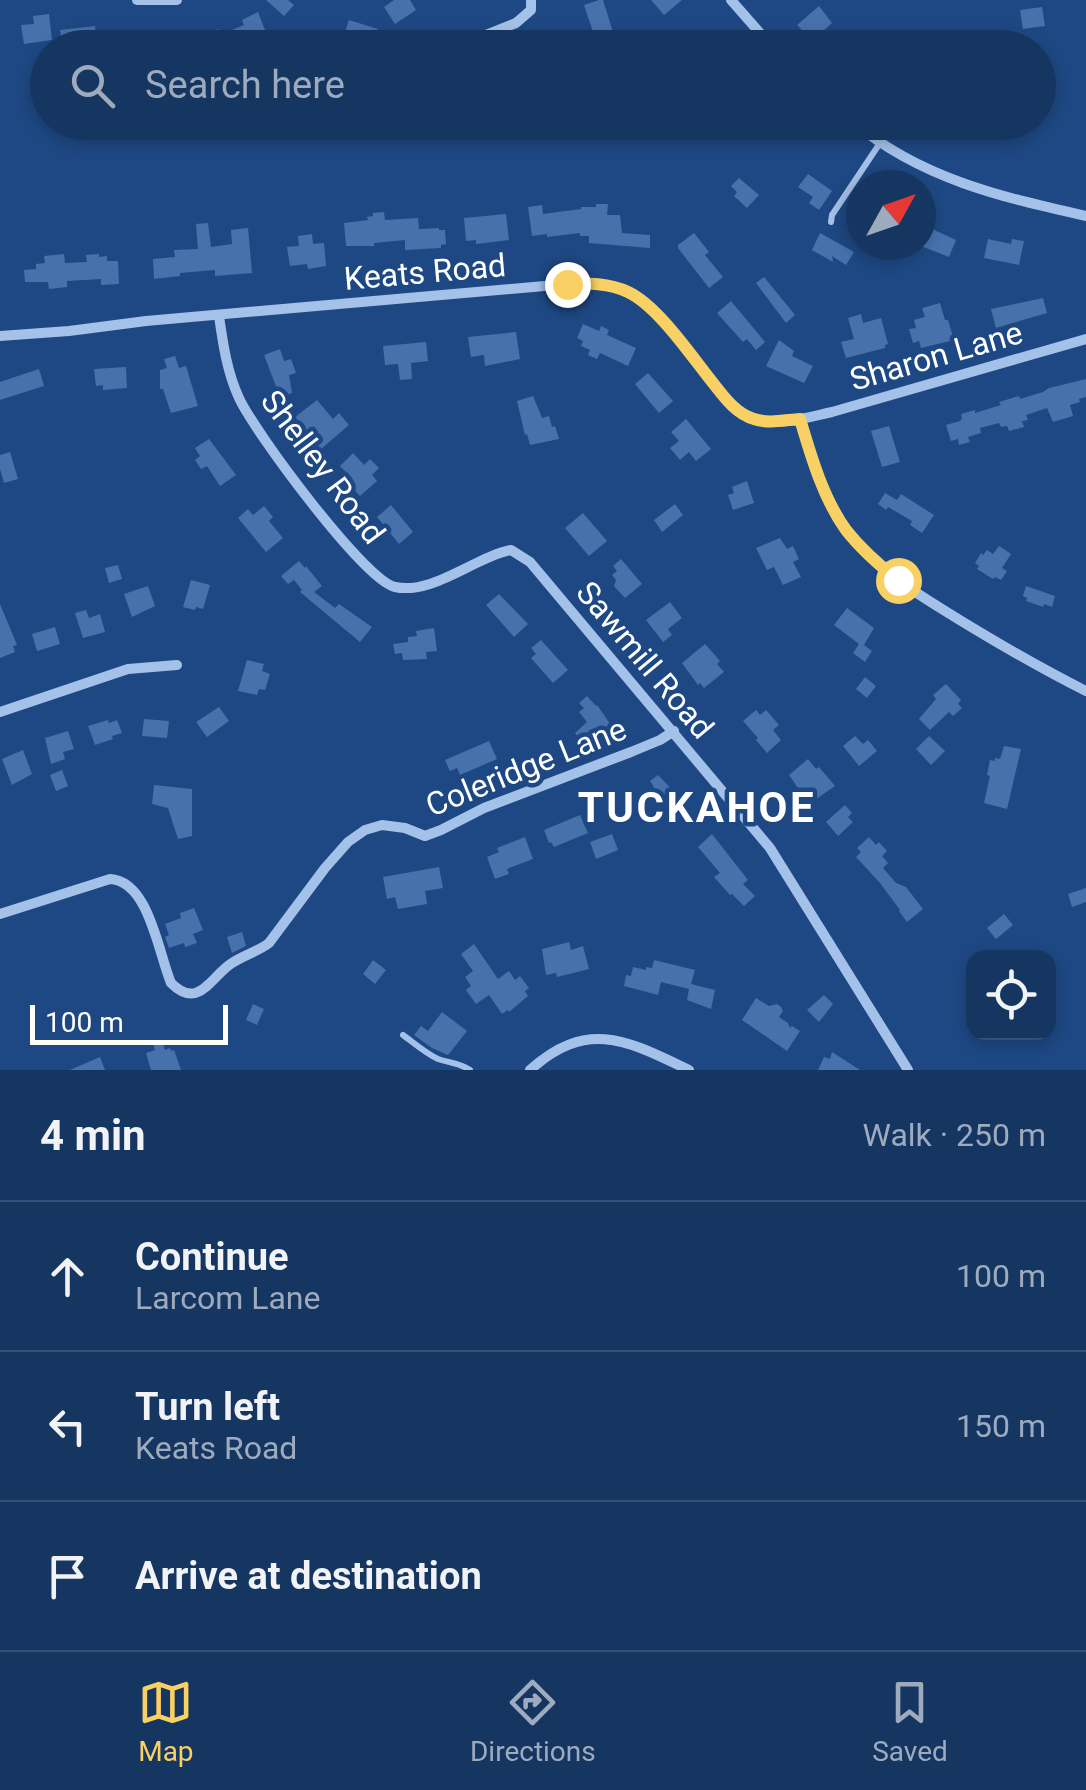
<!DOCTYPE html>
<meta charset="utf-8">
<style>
:root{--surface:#163662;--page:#1f3e68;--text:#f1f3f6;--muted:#9eabbe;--line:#355077;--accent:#f8d063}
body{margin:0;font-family:Roboto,sans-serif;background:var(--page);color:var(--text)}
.controls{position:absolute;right:30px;bottom:30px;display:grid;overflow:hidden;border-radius:20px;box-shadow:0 5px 15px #0003}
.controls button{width:90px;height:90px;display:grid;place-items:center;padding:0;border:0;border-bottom:2px solid var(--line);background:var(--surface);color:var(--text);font:50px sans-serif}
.compass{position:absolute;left:846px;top:170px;width:90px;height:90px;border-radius:50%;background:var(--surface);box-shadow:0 5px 15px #0003;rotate:50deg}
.scale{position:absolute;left:30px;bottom:25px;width:198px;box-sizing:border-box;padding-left:10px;border:5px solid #fff;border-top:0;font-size:28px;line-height:35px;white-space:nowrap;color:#fff;-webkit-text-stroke:8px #1e4883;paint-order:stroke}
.stop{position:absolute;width:30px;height:30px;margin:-22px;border:8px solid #f8d063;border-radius:50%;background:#fff}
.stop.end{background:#f8d063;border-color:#fff;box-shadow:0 2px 10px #0008}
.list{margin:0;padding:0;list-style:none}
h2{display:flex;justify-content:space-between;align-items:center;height:130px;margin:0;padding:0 40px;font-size:42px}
h2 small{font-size:32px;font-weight:400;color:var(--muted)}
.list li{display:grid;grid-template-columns:65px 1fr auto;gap:30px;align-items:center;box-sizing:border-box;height:150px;padding:0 40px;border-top:2px solid var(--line)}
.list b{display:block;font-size:38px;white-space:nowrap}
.list p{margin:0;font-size:32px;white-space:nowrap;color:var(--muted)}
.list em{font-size:32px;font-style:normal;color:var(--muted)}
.icon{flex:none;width:55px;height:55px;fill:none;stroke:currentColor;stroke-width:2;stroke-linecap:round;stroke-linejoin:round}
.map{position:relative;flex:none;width:1086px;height:1070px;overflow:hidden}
.search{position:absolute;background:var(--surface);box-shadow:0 5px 15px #0003;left:30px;right:30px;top:30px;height:110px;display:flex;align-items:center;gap:25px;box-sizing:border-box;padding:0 35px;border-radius:55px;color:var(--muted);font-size:38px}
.sheet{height:580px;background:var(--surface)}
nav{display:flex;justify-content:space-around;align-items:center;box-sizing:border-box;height:140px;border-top:2px solid var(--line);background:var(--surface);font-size:28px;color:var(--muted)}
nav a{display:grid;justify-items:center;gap:5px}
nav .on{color:var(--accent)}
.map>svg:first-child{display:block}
</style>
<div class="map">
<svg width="1086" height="1070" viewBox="0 0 1086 1070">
<rect width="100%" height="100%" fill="#1e4883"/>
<g fill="#4671ab">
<path d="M266,0H288L294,5L284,16Z"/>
<path d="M394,0H410L416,10L395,24L384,7Z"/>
<path d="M599,0H603L618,48H603L600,40L596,41L584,5Z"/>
<path d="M651,0H682L664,15Z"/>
<path d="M819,6L832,23L812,41L797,25Z"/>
<path d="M1042,7L1045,26L1023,29L1020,10Z"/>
<path d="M258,12L267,35L265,36L269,44L261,48H252L250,43L240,48H162V45L205,31L206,34L218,29L220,35L244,25L242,20Z"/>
<path d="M49,14L52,40L24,44L21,25L34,24L33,16Z"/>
<path d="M349,20L378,29L373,48H340Z"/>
<path d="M95,26L97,45L67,48V43H62L60,30Z"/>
<path d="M693,32L706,48H675Z"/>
<path d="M808,174L832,191L819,210L809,203L813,197L798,187Z"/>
<path d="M739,178L759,195L747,208L734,196L737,192L731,186Z"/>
<path d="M861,188V222L847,215Z"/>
<path d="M596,204H608L607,215H620L622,233L650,235V248L589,243V236H580V233L547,237V234L532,236L528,207L542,205L543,214L581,209V207H596Z"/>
<path d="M384,212L385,220L418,218L419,229L439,228V230H445L446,244L441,245V248L405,250V240L374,243V246H346L344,223L368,220L367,217L373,216V213Z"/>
<path d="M506,214L509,240L476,244V240L466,241L464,218Z"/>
<path d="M208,223L211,247L232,244L231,230L248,228L252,273L215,276V270L180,273V276L154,279L153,259L175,257L174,250L198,249L196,224Z"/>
<path d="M921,224L956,240L949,257L921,246Z"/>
<path d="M694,233L709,252L705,255L723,277L709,288L678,248V245Z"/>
<path d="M820,233L854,252L846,265L832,256L833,262L812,250Z"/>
<path d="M312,234L313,244L324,243L326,266L308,269L307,264L290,266L287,247L299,246L298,236Z"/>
<path d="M988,239L1011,244L1012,239L1024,241L1019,265L984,258Z"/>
<path d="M64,254L65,263L87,262L86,255L99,254V257L107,256V261H118L119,284L101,285V279L67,281V287L49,289L48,282H25L24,270L36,269V264L45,263L44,256Z"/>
<path d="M764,277L795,315L786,323L756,283Z"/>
<path d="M1043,298L1047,313L996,328L991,309Z"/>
<path d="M731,301L765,342L756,350L747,339L743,342L717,313Z"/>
<path d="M940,303L945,320H948L954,340L921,348L919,341L913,343L909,329L916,328L914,320L925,317L922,308Z"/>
<path d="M861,314L863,323L881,318L888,344L885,345V348L846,358L841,342L854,339L848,318Z"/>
<path d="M583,324L599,331L601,326L609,330L607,335L636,348L628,366L600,353L597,359L588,355L590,350L581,346L583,341L577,338Z"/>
<path d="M516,332L520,359L485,366L484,355L471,357L468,337Z"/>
<path d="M779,340L794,351L792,356L813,366L804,383L766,366Z"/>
<path d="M426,342L428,361L411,363L412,379L400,380L398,364L385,365L383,346Z"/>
<path d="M280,349L284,361L291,359L296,373L289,375L292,393L280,397L264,355Z"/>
<path d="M175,356L179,368L186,366L198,406L171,413L163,389H160V370L167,368L164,359Z"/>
<path d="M126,367L127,388L103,390V385L96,386L94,369Z"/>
<path d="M39,369L44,386L0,400V382Z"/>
<path d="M648,373L673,401L659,413L635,384Z"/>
<path d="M1086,379V397L1079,399L1080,402L1070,405L1073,416L1053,422L1047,408L1026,415L1028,420L1022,421L1024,427L1009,431L1007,426L1001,427L999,423L980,428L981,433L968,437L970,442L959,445L958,439L951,441L946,425L960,421L962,418L961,414L975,410V413L1001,405L999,402L1019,396L1020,399L1043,392L1049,388Z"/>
<path d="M533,396L542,418L549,416L552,427L555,426L559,439L530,445L527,434L525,435L517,401Z"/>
<path d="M317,400L333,419L339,413L349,425L321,449L302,432L305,429L295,417Z"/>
<path d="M686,419L711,449L696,461L689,452L680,460L670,448L679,441L671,432Z"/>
<path d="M889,426L900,462L882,467L871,431Z"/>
<path d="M209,439L236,475L220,486L207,466L201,469L195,460L200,456L195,448Z"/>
<path d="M10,452L18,479L4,483L0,469V455Z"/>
<path d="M353,453L364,465L370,459L379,468L372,475L377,481L360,496L347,482L352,478L340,466Z"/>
<path d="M747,481L754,503L733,510L728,495L734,493L732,487Z"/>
<path d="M885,493L897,500L901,494L934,515L922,533L910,525L912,521L888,507L886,510L878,504Z"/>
<path d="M675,504L683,515L662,532L654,520Z"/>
<path d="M391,505L413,532L399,544L377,517Z"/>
<path d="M264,506L273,517L269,521L283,538L266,552L238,518L248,509L253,515Z"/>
<path d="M583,513L607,541L589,556L565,528Z"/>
<path d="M780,538L787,549L793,546L799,559L793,562L801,577L783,585L774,567L767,570L756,548Z"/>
<path d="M999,546L1011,554L1002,568L1007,571L1001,580L995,577L993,579L977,569L979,566L975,563L981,553L983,555L987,550L993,554Z"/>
<path d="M621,559L642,584L625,598L614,586L616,580L612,575L617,571L613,566Z"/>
<path d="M299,561L305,568L306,566L322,586L314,592L335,608L339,604L372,627L360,642L300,592L302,590L294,580L288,584L281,576Z"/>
<path d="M118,565L122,579L109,583L105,568Z"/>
<path d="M191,580L210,585L203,609L196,607L195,610L183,607Z"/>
<path d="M148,586L155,606L132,617L124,594Z"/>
<path d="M1026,586L1055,596L1052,607L1044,604L1043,607L1026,601L1027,598L1023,596Z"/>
<path d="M499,594L528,624L514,637L486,605Z"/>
<path d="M670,602L682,618L668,629L672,635L663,642L646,620Z"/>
<path d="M0,604L17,645L13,646L15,652L0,658Z"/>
<path d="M847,608L874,628L864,645L872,651L865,662L853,653L859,644L834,625Z"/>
<path d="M86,610L89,618L100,614L105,632L83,638L75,613Z"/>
<path d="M55,627L60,644L37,651L32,634Z"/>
<path d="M434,628L437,651L426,652L427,659L403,660L402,653L395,654L393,644L408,642V637L417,636L416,631Z"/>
<path d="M541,640L568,670L553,683L531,658L536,654L531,648Z"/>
<path d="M705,644L720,661L717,664L724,672L704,688L700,683L698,685L682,663Z"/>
<path d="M247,660L264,664L262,671L270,674L265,690L259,689L257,695L238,691Z"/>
<path d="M865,677L876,686L867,698L856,689Z"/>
<path d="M946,684L961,700L958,704L962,708L953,716L949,712L930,730L919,719L936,699L933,695Z"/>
<path d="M587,696L596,706L597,705L613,728L601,738L599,736L593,740L591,738L584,744L575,733L587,722L579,712L584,708L579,703Z"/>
<path d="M219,707L229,721L207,737L196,722Z"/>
<path d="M756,710L760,715L766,710L779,725L773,730L781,740L767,753L756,740L758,738L743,721Z"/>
<path d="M144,719L169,721L167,738L142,736Z"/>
<path d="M108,720L109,723L117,720L122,733L112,736L113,739L95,745L88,726Z"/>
<path d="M68,731L74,749L63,752L65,759L51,764L45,738Z"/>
<path d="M855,736L863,744L868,740L877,751L859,766L843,746Z"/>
<path d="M929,736L945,751L931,765L916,749Z"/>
<path d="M489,741L497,759L460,775L457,768L450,771L445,760Z"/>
<path d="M1004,746L1021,749L1007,809L984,803L990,776L987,775L990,760L995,761V758L1000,759Z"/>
<path d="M23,750L32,774L12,785L2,759Z"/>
<path d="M808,759L816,769L819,767L835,786L809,804L789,775Z"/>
<path d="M62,770L68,786L56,791L50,775Z"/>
<path d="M658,775L687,805L674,816L651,789L654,787L650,781Z"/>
<path d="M154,785L192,789V836L178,839L168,808L152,804Z"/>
<path d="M845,805L852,813L848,817L853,822L838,836L826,822Z"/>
<path d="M580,815L588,833L554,847L551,842L549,843L544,830Z"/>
<path d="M612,834L618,850L596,859L590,842Z"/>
<path d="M712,834L748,880L743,884L755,896L744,906L732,894L730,895L714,877L720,873L698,847Z"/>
<path d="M525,837L533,859L507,869L509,874L495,879L487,857L499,852L497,848Z"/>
<path d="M869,837L876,845L879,842L887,851L882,856L888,863L883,868L896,883L906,887L923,909L907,922L899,911L900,910L880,883L856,857L861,852L857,848Z"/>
<path d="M439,867L443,888L425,891L427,904L398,909L395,897L387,899L383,877Z"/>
<path d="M1086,888V902L1072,907L1068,894Z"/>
<path d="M194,908L203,930L193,934L197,943L185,947L184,943L169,948L165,937L169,935L165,924L181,918L180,913Z"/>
<path d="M1004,914L1013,925L996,939L987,928Z"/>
<path d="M242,932L246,946L232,953L227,937Z"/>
<path d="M569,942L571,950L583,946L589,969L557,977L556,973L546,975L542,949Z"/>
<path d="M474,944L498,979L509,971L515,980L520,976L529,988L525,991L528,996L509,1012L508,1010L502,1014L489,995L476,1004L466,990L471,986L465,977L473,971L461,954Z"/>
<path d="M373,960L386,970L375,984L363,974Z"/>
<path d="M654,960L695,970L691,984L715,990L711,1009L687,1000L689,989L661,982L658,995L624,986L626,975L631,976L633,967L646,970V967L652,968Z"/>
<path d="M824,995L833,1004L819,1022L807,1010Z"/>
<path d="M756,998L769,1006L777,1004L781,1007L783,1011L779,1017L788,1023L790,1028L792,1026L800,1031L787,1051L742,1020Z"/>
<path d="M253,1004L264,1009L257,1025L246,1020Z"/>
<path d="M442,1012L467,1031L448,1055L432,1048L414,1035L421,1026L428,1031Z"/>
<path d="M162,1040L165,1050L170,1048L171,1051L174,1050L181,1070H151L146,1053L155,1050L153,1043Z"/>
<path d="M832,1052L860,1070H818L824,1057L830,1059Z"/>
<path d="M100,1057L105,1070H70Z"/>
</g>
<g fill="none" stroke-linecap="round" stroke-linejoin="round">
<g stroke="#a4c2e9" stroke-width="6">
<path d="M831,222L832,215L880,143"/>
<path d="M403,1035C414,1043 425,1053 438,1059C450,1063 460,1063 470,1070"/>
</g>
<g stroke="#a4c2e9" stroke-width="10">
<path d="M137,0H177"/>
<path d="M731,0L773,48"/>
<path d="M453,48L516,23L531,10V0"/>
<path d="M853,122C921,179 1002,197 1086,216"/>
<path d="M219,316C223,344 227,372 239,398C254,431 364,580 395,587C433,595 475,557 511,550L530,562L770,848L908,1070"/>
<path d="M0,336L69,331L146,321L567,284C587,283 608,283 627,292C658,306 693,359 716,386C727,400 739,415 756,420C780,426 809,417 832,412L1086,339"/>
<path d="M800,419C810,455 823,496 844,526C872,568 916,593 958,619C999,644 1042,669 1086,691"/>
<path d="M0,712L128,669L177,665"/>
<path d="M0,914L110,879C149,881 158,952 171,983C199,1011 211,976 232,963C244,955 257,952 269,943L325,868L348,842L365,830L382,825L405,828L425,836L441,830L484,808L631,752L660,740L674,731"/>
<path d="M530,1070C588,1018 628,1041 689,1070"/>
</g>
</g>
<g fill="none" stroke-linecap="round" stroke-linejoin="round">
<path stroke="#f8d063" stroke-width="12" d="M567,284C588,283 609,283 628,292C658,306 692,357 713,383C724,397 736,414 754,419C768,424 785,420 800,419C811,456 823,498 846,530C861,549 879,565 898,580"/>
</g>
<g text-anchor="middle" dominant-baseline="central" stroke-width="9" stroke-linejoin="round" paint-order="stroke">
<g font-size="32" fill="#fff" stroke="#1e4883">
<text transform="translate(425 272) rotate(-5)">Keats Road</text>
<text transform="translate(936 356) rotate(-16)">Sharon Lane</text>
<text transform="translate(323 467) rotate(53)">Shelley Road</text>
<text transform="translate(645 660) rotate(50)">Sawmill Road</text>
<text transform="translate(526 767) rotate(-22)">Coleridge Lane</text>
</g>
<g font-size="42" font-weight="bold" letter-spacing="2.5" fill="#fff" stroke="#1e4883">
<text x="697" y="807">TUCKAHOE</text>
</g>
</g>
</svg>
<div class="controls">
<button><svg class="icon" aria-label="locate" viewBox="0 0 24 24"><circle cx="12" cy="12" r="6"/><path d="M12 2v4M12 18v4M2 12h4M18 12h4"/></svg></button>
</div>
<svg class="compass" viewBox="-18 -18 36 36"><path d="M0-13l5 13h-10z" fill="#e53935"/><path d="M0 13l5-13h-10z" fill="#9eabbe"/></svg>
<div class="scale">100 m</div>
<div class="stop" style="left:898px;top:580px"></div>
<div class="stop end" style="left:567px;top:284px"></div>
<div class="search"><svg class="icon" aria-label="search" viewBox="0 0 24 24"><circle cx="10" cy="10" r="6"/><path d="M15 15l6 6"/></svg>Search here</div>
</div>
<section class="sheet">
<h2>4 min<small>Walk · 250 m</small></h2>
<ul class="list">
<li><svg class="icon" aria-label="ahead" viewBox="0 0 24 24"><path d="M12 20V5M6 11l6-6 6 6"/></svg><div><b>Continue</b><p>Larcom Lane</p></div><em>100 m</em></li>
<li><svg class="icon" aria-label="left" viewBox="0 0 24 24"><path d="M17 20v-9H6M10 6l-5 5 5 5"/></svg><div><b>Turn left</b><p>Keats Road</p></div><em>150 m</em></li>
<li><svg class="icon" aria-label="arrive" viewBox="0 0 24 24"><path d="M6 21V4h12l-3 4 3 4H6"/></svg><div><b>Arrive at destination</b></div></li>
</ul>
</section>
<nav>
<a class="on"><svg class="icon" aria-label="map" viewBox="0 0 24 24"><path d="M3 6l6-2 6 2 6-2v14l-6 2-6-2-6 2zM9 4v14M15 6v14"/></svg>Map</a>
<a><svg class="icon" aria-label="directions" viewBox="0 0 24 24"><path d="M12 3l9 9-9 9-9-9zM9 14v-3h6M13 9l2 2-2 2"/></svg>Directions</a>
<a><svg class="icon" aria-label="saved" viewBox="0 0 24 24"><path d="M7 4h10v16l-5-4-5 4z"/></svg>Saved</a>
</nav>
